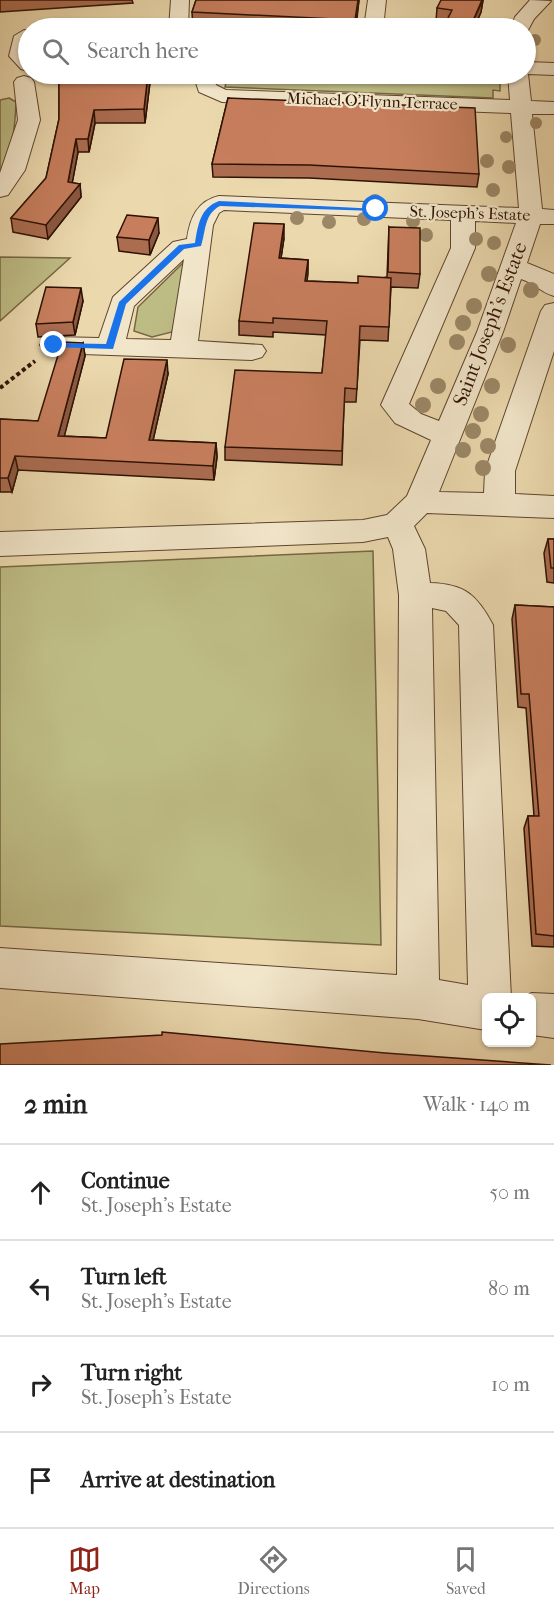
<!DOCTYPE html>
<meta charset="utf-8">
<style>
:root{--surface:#fff;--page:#f2f2f2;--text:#222;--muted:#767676;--line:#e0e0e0;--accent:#8f2418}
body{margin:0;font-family:"IM FELL French Canon",serif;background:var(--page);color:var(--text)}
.controls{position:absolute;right:18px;bottom:18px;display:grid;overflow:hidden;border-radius:9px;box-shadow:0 2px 4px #0004}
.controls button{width:54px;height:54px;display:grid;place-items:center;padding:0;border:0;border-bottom:2px solid var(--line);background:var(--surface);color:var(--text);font:30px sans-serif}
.stop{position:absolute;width:18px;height:18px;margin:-14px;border:4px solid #1a73e8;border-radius:50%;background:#fff}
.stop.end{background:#1a73e8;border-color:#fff;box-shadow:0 2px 6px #0008}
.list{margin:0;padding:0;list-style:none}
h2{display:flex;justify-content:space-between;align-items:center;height:78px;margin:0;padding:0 24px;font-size:26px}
h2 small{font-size:20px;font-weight:400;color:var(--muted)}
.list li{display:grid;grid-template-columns:39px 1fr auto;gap:18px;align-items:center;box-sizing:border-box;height:96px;padding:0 24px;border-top:2px solid var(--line)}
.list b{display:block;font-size:22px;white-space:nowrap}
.list p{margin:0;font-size:20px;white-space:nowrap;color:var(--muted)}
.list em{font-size:20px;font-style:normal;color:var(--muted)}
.icon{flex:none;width:33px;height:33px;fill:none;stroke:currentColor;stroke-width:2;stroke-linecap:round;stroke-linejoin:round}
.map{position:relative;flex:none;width:554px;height:1065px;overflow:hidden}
.search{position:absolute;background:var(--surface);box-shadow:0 2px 4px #0004;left:18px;right:18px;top:18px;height:66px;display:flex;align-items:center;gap:15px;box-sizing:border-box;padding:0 21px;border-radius:33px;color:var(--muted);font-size:22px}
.sheet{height:462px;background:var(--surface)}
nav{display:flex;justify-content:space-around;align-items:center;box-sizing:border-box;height:84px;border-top:2px solid var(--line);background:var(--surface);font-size:16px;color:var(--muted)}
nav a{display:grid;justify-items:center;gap:3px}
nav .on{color:var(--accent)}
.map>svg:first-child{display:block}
</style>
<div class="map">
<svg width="554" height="1065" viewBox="0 0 554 1065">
<rect width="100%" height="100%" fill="#ebd8ad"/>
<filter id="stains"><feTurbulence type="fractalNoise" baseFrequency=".00333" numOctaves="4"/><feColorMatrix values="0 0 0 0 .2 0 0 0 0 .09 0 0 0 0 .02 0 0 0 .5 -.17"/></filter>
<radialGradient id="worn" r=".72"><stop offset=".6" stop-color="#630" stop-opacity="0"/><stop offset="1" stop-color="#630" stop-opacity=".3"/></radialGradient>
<g fill="#bebc85" stroke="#766744" stroke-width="1.5">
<path d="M228,74L500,81V91L493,90V98L225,87Z"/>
<path d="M9,98L16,102C15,128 13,150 0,173V100Z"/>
<path d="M0,257L70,258L0,321Z"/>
<path d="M184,262L189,265L172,332L152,337L134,331L138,307Z"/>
<path d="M373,551L381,945L0,926V567Z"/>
</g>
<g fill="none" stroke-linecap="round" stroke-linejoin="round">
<defs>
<g id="minor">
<path d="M171,0H189L188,28H169Z"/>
<path d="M368,0H386L383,28H364Z"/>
<path d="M530,0L551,1L534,19L527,32L526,28H511L515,17Z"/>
<path d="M24,30L28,31V71L21,69L9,56L14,36Z"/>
<path d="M526,62L554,63V75L528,74L531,101L554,102V114H532L542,209L554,210V224H540L527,263L554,274V296C542,293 534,283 521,279L503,332L439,492L484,493L485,471L541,311L545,305L554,303V351L515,471V494L554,496V518L427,513L414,526L425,549L430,583C465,584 477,595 493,625L511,998H486V1030L418,1019L0,988V948L397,975L399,595L393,549L388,537L363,542L0,556V532L363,520L387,515L407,496L431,440L395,423L381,405L451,248V220L224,210L219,213L213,225L198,341L262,345L266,351L262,357L252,360L54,353L44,351L40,345L44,339L54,337L99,338L113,297L173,242L187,239C190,218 197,201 219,196L519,208L511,113L222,102L199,92L193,74H213L216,85L226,90L510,100L508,74H526ZM475,221L516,223L477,332L439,421L421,414L409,404L475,248ZM184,259L171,340L126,339L134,306ZM432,608L446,611L459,625L468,985L439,980Z"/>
<path d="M24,76L31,78L34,82L40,120L25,170L8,195L0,197V173L18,120L14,82L17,78Z"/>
<path d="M532,993L554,994V1038L532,1035V998H520Z"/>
</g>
</defs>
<use href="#minor" stroke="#5e442e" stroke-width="2"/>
<path stroke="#2f1204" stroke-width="4" stroke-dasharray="4 3" stroke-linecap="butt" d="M0,388L35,361"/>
<use href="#minor" fill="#f2e6ca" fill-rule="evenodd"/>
</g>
<g fill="#9b8766">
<circle cx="535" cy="40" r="6"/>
<circle cx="536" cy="123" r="6"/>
<circle cx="506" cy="137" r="6"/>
<circle cx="487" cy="161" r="7"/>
<circle cx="509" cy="167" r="7"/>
<circle cx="493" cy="190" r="7"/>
<circle cx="375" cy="201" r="7"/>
<circle cx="297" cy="218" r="7"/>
<circle cx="364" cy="219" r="7"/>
<circle cx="413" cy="221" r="7"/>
<circle cx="329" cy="222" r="7"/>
<circle cx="426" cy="235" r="7"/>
<circle cx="476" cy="239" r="7"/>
<circle cx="494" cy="243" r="7"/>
<circle cx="489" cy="274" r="8"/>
<circle cx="531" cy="290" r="8"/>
<circle cx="474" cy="306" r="8"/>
<circle cx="463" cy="323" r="8"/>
<circle cx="457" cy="342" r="8"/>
<circle cx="508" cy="345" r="8"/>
<circle cx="438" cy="386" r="8"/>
<circle cx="492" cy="386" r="8"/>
<circle cx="423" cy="405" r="8"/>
<circle cx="481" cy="414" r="8"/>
<circle cx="473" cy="431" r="8"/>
<circle cx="488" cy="446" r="8"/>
<circle cx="463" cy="450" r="8"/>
<circle cx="483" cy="468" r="8"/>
</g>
<g fill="#ab6c50" stroke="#2f1204" stroke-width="1.5">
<path d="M0,0H132L133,3L0,12Z"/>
<path d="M196,0H359L356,28H193L192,12Z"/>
<path d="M483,0L481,12L474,28H446L447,22L436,21L437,8Z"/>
<path d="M59,74H151L145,123H95L89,152H78L72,183L80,184L81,197L48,239L13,232L11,218L46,178L59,119Z"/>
<path d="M228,98L479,174L477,187L309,178L213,177L212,164Z"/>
<path d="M389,227L420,274L418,288L391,287L388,341L360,340L356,402H344L342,465L225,460V447L322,373L326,335L273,332V337L239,335V321L284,238L281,258L308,260L307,281L358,283L387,277Z"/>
<path d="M159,233L150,255L119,251L117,237Z"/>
<path d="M83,301L75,335L38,337L36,324Z"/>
<path d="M83,343L85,356L64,436L106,438L168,374L153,440L216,443L217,457L214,480L18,470L12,492H0V419L38,421Z"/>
<path d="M548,539H554V583L547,582L544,553Z"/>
<path d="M515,605L554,607V947L532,946L524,828L528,816H534L526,708L518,707L512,619Z"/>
</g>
<g fill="#8b5841" stroke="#2f1204" stroke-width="1.5">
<path d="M358,0H359L355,28V20Z"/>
<path d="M483,0L481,12L474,28H472V23Z"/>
<path d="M148,74H151L145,123L144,109Z"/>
<path d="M94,110L95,123L89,152L88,139Z"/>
<path d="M76,139L78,152L70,195L80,184L81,197L48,239L46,225L68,182Z"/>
<path d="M158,218L159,233L150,255L149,240Z"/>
<path d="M284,224V238L279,271V258Z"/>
<path d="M308,260V274L305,295V281Z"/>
<path d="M81,288L83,301L75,335L73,322Z"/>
<path d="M83,343L85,356L61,449L58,436Z"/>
<path d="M167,360L168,374L150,454L149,440Z"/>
<path d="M216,443L217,457L214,480L213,466Z"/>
<path d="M15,456L18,470L12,492L8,478Z"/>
</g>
<g fill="#c77e5d" stroke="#2f1204" stroke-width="1.5">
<path d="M196,0H358L355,20L192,12Z"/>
<path d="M441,0H482L472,23L447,20L452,10L437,8Z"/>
<path d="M59,74H148L144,109L94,110L88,139H76L68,182L80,184L46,225L11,218L46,178L59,119Z"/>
<path d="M228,98L475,108L479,174L309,165L212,164Z"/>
<path d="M127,215L158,218L149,240L117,237Z"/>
<path d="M254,223L284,224L279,258L308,260L305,281L358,283V276L391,278L389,327L360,326L357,389L345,388L342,451L225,447L235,370L322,373L327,321L273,318V323L239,321Z"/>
<path d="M389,227L420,228V274L388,272Z"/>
<path d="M46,287L81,288L73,322L36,324Z"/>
<path d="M62,342L83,343L58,436L106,438L124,359L167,360L149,440L216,443L213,466L15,456L8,478H0V419L38,421Z"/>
<path d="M548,539H554V568H551Z"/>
<path d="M515,605L554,607V936L536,934L528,816H539L529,694H521Z"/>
<path d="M162,1032L385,1053L551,1065H0V1044L162,1035Z"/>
</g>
<path fill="#1a73e8" d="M219,201L379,209L376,211L220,206C204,214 206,231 201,246L184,249L126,304L113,349L51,347L54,343L106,344L119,302L179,245L195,243C198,225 200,208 219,201Z"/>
<g text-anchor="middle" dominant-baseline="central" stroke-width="4.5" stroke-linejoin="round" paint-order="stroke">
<g font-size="16" fill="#2f1204" stroke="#f2e6ca">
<text transform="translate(372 101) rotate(2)">Michael O'Flynn Terrace</text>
<text transform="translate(470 213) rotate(2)">St. Joseph's Estate</text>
</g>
<g font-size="20" fill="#2f1204" stroke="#f2e6ca">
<text transform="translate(490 324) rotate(-69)">Saint Joseph's Estate</text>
</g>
</g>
<rect width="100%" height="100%" filter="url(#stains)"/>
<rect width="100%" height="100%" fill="url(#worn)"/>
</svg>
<div class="controls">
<button><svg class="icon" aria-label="locate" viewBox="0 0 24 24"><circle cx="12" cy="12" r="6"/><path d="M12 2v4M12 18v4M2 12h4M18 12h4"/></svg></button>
</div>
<div class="stop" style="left:376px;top:209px"></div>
<div class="stop end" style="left:54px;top:345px"></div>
<div class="search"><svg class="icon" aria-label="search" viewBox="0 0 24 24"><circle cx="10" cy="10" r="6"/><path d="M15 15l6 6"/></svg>Search here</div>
</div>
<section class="sheet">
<h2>2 min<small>Walk · 140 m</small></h2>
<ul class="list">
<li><svg class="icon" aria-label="ahead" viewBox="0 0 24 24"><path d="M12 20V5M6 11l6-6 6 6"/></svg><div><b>Continue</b><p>St. Joseph's Estate</p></div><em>50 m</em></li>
<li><svg class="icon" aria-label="left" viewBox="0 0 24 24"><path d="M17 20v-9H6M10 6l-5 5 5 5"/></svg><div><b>Turn left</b><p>St. Joseph's Estate</p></div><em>80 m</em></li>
<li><svg class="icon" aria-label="right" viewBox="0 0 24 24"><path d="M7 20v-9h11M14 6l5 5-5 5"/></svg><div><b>Turn right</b><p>St. Joseph's Estate</p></div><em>10 m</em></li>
<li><svg class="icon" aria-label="arrive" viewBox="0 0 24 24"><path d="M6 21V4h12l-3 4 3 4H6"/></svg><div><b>Arrive at destination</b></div></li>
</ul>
</section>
<nav>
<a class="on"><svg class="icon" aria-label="map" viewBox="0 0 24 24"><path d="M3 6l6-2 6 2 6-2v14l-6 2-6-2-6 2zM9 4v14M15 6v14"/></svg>Map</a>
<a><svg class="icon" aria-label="directions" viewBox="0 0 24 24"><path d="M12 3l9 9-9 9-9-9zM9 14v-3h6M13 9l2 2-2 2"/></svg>Directions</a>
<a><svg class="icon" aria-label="saved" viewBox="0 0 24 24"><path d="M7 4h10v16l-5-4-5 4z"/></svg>Saved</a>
</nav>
